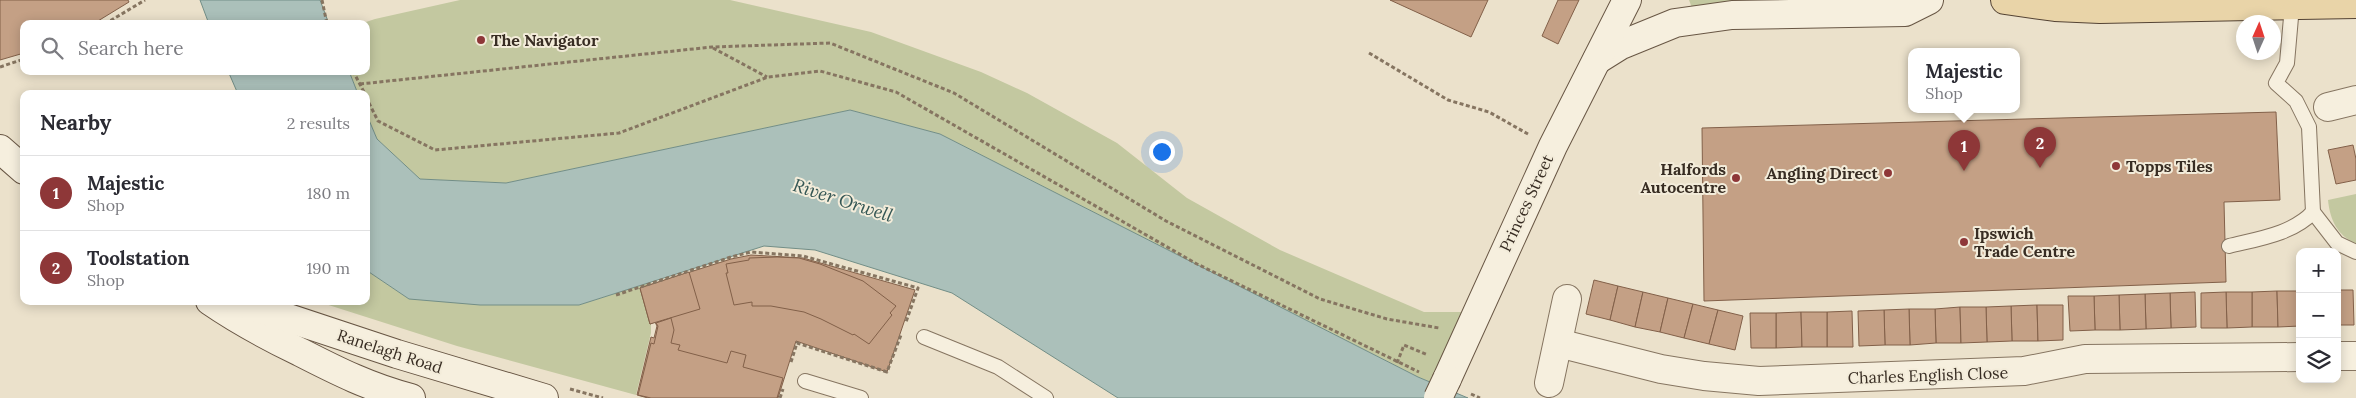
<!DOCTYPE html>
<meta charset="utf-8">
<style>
:root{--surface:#fff;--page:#f7f7f7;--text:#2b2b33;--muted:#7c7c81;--line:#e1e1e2;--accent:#8e3738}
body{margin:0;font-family:Lora,serif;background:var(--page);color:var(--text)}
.controls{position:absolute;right:15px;bottom:15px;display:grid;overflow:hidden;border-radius:10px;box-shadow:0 2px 12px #0003}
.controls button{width:45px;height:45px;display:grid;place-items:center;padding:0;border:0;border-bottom:1px solid var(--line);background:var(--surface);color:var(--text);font:25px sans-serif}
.compass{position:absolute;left:2236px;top:15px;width:45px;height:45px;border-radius:50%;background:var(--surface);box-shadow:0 2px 12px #0003;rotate:3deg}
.you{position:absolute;left:1161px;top:151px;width:18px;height:18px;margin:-12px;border:4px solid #fff;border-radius:50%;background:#1a73e8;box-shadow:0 0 0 8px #1a73e833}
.badge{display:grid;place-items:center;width:32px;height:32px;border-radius:50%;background:var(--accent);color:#fff;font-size:16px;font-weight:700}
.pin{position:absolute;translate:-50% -41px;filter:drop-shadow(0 1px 2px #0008)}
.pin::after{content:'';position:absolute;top:26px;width:18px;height:15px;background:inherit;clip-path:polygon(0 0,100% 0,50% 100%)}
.popup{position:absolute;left:1908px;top:48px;width:112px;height:65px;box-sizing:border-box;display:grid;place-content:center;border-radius:10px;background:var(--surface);filter:drop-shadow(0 1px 4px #0005);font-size:16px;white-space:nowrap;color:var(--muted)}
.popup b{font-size:19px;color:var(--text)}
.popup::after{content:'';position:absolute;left:50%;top:100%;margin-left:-10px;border:10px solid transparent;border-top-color:var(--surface)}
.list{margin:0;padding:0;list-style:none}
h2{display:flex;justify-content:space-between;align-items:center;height:65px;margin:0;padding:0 20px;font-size:21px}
h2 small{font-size:16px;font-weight:400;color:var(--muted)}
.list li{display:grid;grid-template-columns:32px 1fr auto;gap:15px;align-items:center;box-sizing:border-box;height:75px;padding:0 20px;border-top:1px solid var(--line)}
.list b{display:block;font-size:19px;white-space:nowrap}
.list p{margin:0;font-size:16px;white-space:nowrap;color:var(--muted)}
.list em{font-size:16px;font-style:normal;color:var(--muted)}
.icon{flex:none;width:28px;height:28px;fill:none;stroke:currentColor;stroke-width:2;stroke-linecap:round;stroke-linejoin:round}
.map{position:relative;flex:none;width:2356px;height:398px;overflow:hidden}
.search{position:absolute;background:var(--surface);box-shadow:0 2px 12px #0003;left:20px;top:20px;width:350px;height:55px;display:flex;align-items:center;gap:12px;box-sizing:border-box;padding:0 18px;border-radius:10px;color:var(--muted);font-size:19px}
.panel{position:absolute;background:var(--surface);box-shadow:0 2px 12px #0003;left:20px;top:90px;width:350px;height:215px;border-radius:10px}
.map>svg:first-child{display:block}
</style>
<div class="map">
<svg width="2356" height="398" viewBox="0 0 2356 398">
<rect width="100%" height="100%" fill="#ebe1cb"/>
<g fill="#c3c8a0">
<path d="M460,0H730L871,32L981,72L1027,93L1117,143L1187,198L1280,250L1424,312H1477L1455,393L1418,377L940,134L850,110L506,183L420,179L377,139L366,113V94H358L349,71H366V24H360L375,19Z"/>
<path d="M1689,0H1865L1692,8Z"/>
<path d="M2356,194V244C2337,235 2330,220 2328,200Z"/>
<path d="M366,270L409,299L579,305L651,282V333L636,395L457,346L316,301H366Z"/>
</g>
<g fill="#abc0ba" stroke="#728e87">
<path d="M200,0H320L329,24H209Z"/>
<path d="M228,71H349L358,94H238Z"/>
<path d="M850,110L940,134L1418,377L1468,398H1118L952,293L815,250L764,246L579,305H480L409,299L366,270V113L377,139L420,179L506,183Z"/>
</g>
<g fill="#c4a085" stroke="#826049">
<path d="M0,0H128L129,2L93,24H24V53L0,60Z"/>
<path d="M1390,0H1488L1471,37Z"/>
<path d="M1558,0H1579L1558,44L1542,36Z"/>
<path d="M2276,112L2280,200L2224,202L2226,282L1704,301L1702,128Z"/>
<path d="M2353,145L2356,159V180L2336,184L2328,150Z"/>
<path d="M751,255L803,258L915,290L887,372L796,341L778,398H648L637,395L651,337L654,338L657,326L655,322L650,324L640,288L731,259Z"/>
<path d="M777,257L799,258L820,264L863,281L896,306L890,313L892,315L869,344L854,334L853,335L821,319L804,312L771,306H752V302L734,305L726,273H728L726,264L749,260V258Z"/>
<path d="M689,272L700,309L650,324L640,288Z"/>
<path d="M1594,280L1618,286L1610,320L1586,314Z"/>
<path d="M1618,286L1643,292L1635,327L1610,320Z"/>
<path d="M2337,290H2353L2354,325H2337Z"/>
<path d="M2277,291L2278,327H2252V292Z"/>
<path d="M2277,291H2300V326L2278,327Z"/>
<path d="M1643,292L1668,298L1660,332L1635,327Z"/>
<path d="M2195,292L2196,327L2171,328L2170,293Z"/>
<path d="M2226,292H2252V327L2227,328Z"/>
<path d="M2226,292L2227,328H2201V293Z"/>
<path d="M2170,293L2171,328L2146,329L2145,294Z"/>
<path d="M2145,294L2146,329L2120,330L2119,295Z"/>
<path d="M2119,295L2120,330H2095L2094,296Z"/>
<path d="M2068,296H2094L2095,330L2070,331Z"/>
<path d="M1668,298L1693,304L1684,338L1660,332Z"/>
<path d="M1693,304L1718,310L1709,344L1684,338Z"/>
<path d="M2037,305L2038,341H2012L2011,306Z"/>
<path d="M2037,305H2063V340L2038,341Z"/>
<path d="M2011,306L2012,341L1987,342L1986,307Z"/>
<path d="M1960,307L1961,343H1936L1935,309Z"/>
<path d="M1960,307H1986L1987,342L1961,343Z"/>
<path d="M1909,309H1935L1936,343L1910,345Z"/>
<path d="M1909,309L1910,345H1885L1884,310Z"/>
<path d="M1718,310L1743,316L1735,350L1709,344Z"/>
<path d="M1884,310L1885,345L1859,346L1858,311Z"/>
<path d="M1852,311L1853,347H1827V312Z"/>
<path d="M1801,312L1802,347L1776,348V313Z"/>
<path d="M1801,312H1827V347H1802Z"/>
<path d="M1750,313H1776V348H1751Z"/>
<path d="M671,318L674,330L671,343L680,345L678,350L727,363L731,351L746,355L743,367L783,378L777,398H651L638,395L651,343L654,344L658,326L656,323Z"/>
</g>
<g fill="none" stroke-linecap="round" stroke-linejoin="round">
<defs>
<g id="lane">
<path d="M2292,6L2287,63L2276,83L2296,101L2309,127L2313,212L2337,243L2356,252"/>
<path d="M2229,246C2257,239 2293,234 2313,212"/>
<path d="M924,337L998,367L1046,398"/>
<path d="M805,381L861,398"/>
</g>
<g id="street">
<path d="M2328,107L2356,100"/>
<path d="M1558,343L1661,369L1704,376L1759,381L2024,371L2085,359L2300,357"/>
<path d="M2337,356H2356"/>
<path d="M1549,383L1567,299"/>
</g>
<g id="secondary">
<path d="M1597,60L1621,45L1675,23L1732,15L1905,12L1929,0"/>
<path d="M0,149L24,170"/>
<path d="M210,301C239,321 269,337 300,352C337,371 371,388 411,398"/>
<path d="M237,301L397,354L544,398"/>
<path d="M1447,379L1553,146L1627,0"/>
</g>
<path id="primary" d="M2005,0L2055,7L2100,9L2356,4"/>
</defs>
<use href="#lane" stroke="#867561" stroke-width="16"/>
<use href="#street" stroke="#867561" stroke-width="30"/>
<use href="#secondary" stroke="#685644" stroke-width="30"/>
<use href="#primary" stroke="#544334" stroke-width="30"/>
<g stroke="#867561" stroke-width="3" stroke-dasharray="4 2.5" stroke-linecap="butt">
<path d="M322,0L327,24"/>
<path d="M105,24L145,0"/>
<path d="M713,48L767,77"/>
<path d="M1369,53L1448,100L1489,112L1528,134"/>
<path d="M0,67L24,59"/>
<path d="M353,71L365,94"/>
<path d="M360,84L712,47L830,43L954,93L1166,221L1320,299L1387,319L1439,328"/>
<path d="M366,97L378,121L435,150L619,133L768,77L820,71L896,92L1197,264L1419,372"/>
<path d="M616,295L731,257L751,252L803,256L918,288L906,322"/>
<path d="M791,362L797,343L887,372L901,335"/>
<path d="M1397,363L1404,345L1428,355"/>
<path d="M570,389L603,398"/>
<path d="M1471,394L1480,398"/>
<path d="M780,398L783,389"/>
</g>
<use href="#lane" stroke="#f6efde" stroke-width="14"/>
<use href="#street" stroke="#f6efde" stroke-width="28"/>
<use href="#secondary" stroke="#f6efde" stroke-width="28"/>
<use href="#primary" stroke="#e9d4a8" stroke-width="28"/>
<defs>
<path id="secondary-bridge" d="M1438,398L1447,379"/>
</defs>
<use href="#secondary-bridge" stroke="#685644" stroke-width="30" stroke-linecap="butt"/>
<use href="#secondary-bridge" stroke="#f6efde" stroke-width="28"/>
</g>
<g fill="#8e3738" stroke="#f3ecda" stroke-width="2">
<circle cx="481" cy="40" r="5"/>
<circle cx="2116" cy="166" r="5"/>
<circle cx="1888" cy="173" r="5"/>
<circle cx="1736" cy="178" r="5"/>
<circle cx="1964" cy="242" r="5"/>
</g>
<g text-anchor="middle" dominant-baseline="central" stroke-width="4" stroke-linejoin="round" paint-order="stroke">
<g font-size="16" font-weight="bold" fill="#382d23" stroke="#f3ecda" text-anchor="start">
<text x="491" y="40">The Navigator</text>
<text x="2126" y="166">Topps Tiles</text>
<text x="1726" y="169" text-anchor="end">Halfords<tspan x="1726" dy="18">Autocentre</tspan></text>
<text x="1878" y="173" text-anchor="end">Angling Direct</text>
<text x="1974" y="233">Ipswich<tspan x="1974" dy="18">Trade Centre</tspan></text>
</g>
<g font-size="16" fill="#382d23" stroke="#f3ecda">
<text transform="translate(1526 203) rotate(-65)">Princes Street</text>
<text transform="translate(390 351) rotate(18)">Ranelagh Road</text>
<text transform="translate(1928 375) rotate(-2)">Charles English Close</text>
</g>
<g font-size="18" font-style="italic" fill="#345654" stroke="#f3ecda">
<text transform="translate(843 200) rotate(18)">River Orwell</text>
</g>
</g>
</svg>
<div class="controls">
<button>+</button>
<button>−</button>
<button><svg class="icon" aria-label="layers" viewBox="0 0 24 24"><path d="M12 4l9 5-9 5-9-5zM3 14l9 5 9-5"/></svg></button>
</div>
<svg class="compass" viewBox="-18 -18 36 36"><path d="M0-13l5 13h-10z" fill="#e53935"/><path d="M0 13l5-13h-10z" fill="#7c7c81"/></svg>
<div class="you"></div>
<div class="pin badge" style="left:1964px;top:171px">1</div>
<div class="popup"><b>Majestic</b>Shop</div>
<div class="pin badge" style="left:2040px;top:168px">2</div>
<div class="search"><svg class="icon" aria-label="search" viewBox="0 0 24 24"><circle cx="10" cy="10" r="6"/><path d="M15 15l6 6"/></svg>Search here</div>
<section class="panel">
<h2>Nearby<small>2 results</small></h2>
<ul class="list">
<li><span class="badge">1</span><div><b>Majestic</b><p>Shop</p></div><em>180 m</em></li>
<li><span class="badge">2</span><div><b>Toolstation</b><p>Shop</p></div><em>190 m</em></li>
</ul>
</section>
</div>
